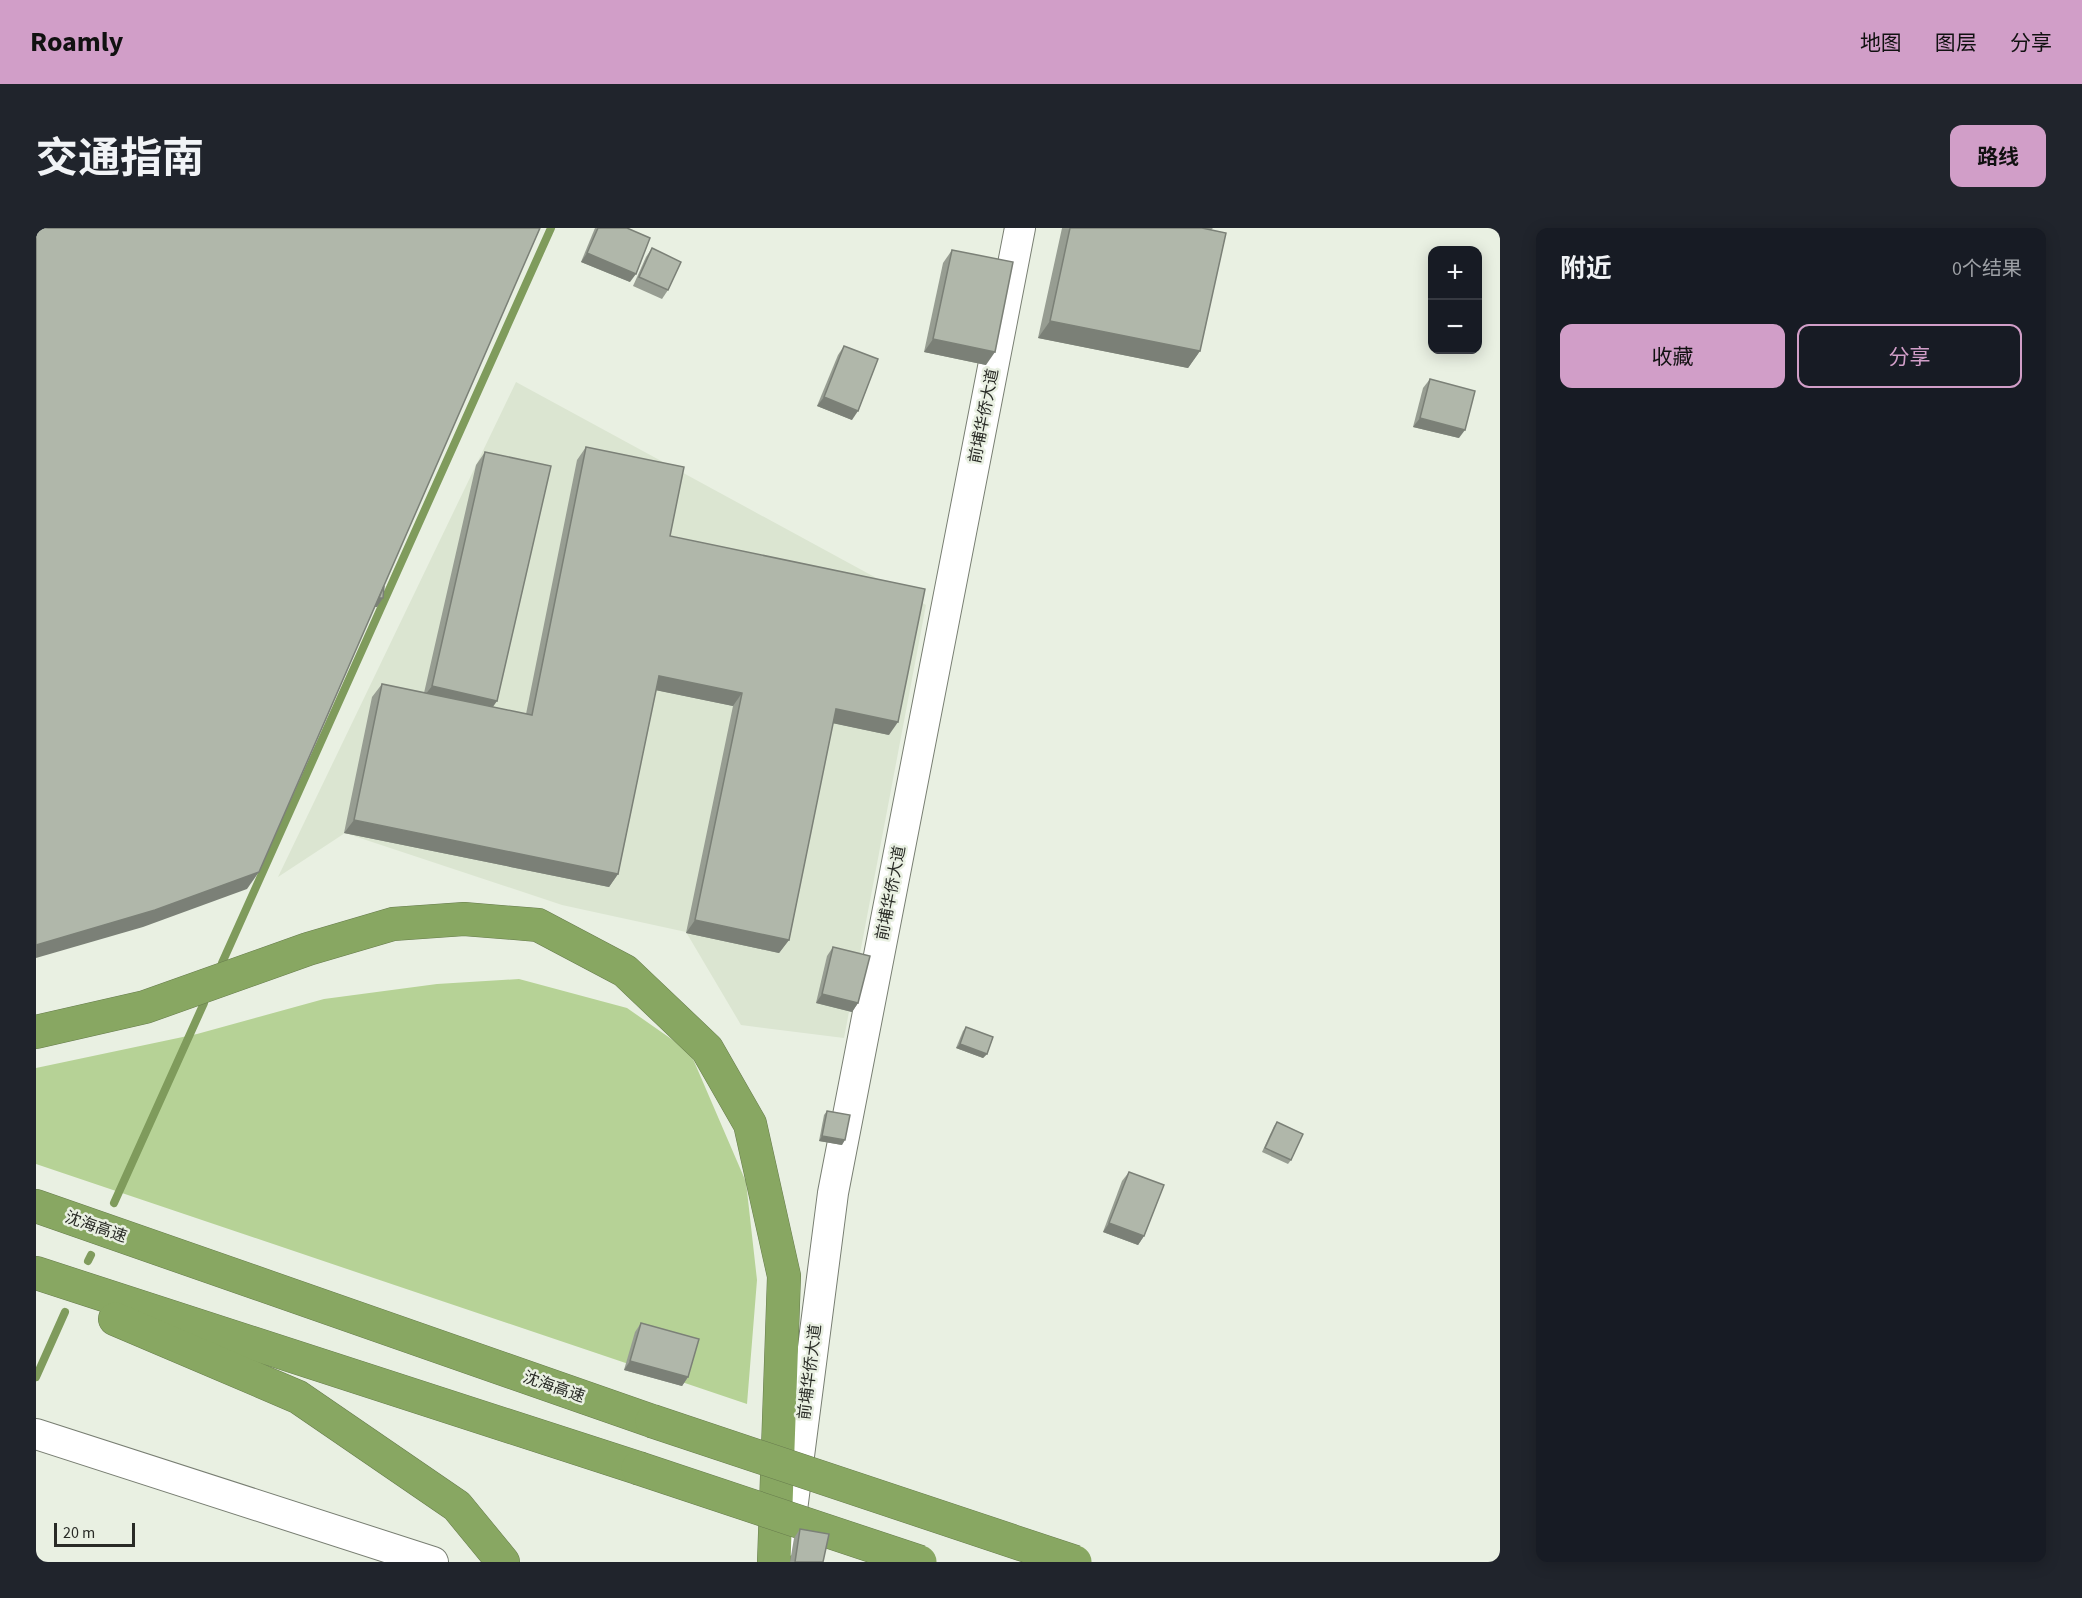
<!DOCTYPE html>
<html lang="zh">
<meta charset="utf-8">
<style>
:root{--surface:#171b24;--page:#20242c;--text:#f1f3f6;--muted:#9ea1a6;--line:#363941;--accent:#d19ec8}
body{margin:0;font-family:"Source Sans 3","Noto Sans SC",sans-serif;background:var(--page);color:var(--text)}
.controls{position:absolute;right:18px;top:18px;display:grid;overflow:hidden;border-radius:12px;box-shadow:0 3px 15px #0003}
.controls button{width:54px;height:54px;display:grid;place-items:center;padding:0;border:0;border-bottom:2px solid var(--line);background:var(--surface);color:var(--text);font:30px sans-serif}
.scale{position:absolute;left:18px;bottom:15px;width:81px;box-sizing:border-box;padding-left:6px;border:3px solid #292b26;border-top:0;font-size:16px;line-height:21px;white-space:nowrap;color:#292b26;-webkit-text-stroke:4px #e9f0e2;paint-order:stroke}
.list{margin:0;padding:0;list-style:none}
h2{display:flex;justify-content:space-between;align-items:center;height:78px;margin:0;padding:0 24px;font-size:26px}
h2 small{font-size:20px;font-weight:400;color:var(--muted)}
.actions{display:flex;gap:12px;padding:18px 24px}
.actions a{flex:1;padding:14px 0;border:2px solid var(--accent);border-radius:12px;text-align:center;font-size:21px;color:var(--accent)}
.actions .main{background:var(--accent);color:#111}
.map{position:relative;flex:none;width:1464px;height:1334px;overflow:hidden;border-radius:12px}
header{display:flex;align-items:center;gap:36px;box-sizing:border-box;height:84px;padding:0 30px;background:var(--accent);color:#111}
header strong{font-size:28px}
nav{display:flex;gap:33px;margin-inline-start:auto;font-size:21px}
.intro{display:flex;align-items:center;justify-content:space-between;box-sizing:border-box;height:144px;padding:0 36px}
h1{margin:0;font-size:42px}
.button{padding:15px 27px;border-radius:12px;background:var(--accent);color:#111;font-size:21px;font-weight:700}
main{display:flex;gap:36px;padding:0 36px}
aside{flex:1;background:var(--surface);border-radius:12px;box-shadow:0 3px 15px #0003}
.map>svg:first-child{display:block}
</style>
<header>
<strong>Roamly</strong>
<nav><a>地图</a><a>图层</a><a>分享</a></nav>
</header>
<div class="intro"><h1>交通指南</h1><a class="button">路线</a></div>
<main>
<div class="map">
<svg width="1464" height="1334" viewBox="0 0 1464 1334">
<rect width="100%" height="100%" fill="#e9f0e2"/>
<path fill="#dbe5d1" d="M480,154L890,377L808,810L705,797L650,704L526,677L309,605L242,649Z"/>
<path fill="#b6d296" d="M483,751L591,780L654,824L710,954L721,1052L711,1176L0,936V840L161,806L288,771L401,756Z"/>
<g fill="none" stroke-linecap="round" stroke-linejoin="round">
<g stroke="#7f9b5c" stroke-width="8">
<path d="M186,735L515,0"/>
<path d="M78,975L168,775"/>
<path d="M52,1033L55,1027"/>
<path d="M0,1149L29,1084"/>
</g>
<defs>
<g id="minor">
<path d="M0,1206L397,1334"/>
<path d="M752,1313L797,965L984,0"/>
</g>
<g id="highway">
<path d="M0,804L109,779L272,721L357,696L428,691L502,697L589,743L671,821L714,896L748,1048L738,1334"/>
<path d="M0,978L616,1193"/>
<path d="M0,1045L602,1240"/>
<path d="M79,1091L262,1169L421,1278L467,1334"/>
</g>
</defs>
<use href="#minor" stroke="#787e72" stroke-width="32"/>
<use href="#highway" stroke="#677c4d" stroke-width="34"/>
<use href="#minor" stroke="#fff" stroke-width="30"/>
<use href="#highway" stroke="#88a762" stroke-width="33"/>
<defs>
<g id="highway-bridge">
<path d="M616,1193L1039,1334"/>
<path d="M602,1240L884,1334"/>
</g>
</defs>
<use href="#highway-bridge" stroke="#677c4d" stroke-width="34" stroke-linecap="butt"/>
<use href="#highway-bridge" stroke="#88a762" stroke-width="33"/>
</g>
<g fill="#979d92">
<path d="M559,0H591L594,54L545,34Z"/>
<path d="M1026,0H1177L1175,2L1164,123L1152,140L1002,110Z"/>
<path d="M616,20L632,62L626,71L597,58L610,29Z"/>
<path d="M916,22L950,137L888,124L907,35Z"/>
<path d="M808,118L816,192L781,178L802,127Z"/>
<path d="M1394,151L1423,210L1377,199L1387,160Z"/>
<path d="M550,219L634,308L853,507L797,495L753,712L743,725L650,705L697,478L620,462L582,646L573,659L308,605L336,469L346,456L388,465L440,237L449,224L457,479L490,486L541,232Z"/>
<path d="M797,719L822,775L816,784L780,775L791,728Z"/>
<path d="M930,799L951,826L947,830L920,820L927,803Z"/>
<path d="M791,883L806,917L783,913L788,887Z"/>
<path d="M1241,894L1255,932L1252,936L1226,924L1238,898Z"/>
<path d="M1093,944L1108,1008L1102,1017L1067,1004L1086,953Z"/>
<path d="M605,1095L652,1149L646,1158L588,1142L599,1104Z"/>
<path d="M764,1301L787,1334H754L758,1310Z"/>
</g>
<g fill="#7b8077">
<path d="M551,25L600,46L594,54L545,34Z"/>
<path d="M1014,93L1164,123L1152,140L1002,110Z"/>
<path d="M897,111L959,124L950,137L888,124Z"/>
<path d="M788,169L822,183L816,192L781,178Z"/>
<path d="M1384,190L1429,202L1423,210L1377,199Z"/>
<path d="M341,370H347L341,379H334Z"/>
<path d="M623,448L706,465L697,478L614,461Z"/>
<path d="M396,458L461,473L452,486L386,471Z"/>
<path d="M800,481L862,494L853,507L791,494Z"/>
<path d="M318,592L582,646L573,659L308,605Z"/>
<path d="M223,644L211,661L107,699L0,730V717Z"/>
<path d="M659,692L753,712L743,725L650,705Z"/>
<path d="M786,766L822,775L816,784L780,775Z"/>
<path d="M924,816L951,826L947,830L920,820Z"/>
<path d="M786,908L809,912L806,917L783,913Z"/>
<path d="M1073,995L1108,1008L1102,1017L1067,1004Z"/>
<path d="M594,1133L652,1149L646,1158L588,1142Z"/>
</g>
<g fill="#b0b7aa" stroke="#7b8077" stroke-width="1.5">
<path d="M0,0H504L223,644L119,682L0,717Z"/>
<path d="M562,0H591L614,10L600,46L551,25Z"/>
<path d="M1034,0H1166L1190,5L1164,123L1014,93Z"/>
<path d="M616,20L645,34L632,62L603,49Z"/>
<path d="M916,22L977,34L959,124L897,111Z"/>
<path d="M808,118L842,131L822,183L788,169Z"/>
<path d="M1394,151L1439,163L1429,202L1384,190Z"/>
<path d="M550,219L648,239L634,308L889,361L862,494L800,481L753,712L659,692L706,465L623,448L582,646L318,592L346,456L496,487Z"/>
<path d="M449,224L515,238L461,473L396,458Z"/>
<path d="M348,358L347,370H343Z"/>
<path d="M797,719L834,728L822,775L786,766Z"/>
<path d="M930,799L957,809L951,826L924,816Z"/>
<path d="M791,883L814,887L809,912L786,908Z"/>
<path d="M1241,894L1267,906L1255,932L1229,920Z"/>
<path d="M1093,944L1128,957L1108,1008L1073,995Z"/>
<path d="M605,1095L663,1111L652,1149L594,1133Z"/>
<path d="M764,1301L793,1306L787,1334H759Z"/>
</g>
<g text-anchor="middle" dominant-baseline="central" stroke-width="5" stroke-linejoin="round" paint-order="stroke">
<g font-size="16" fill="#292b26" stroke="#e9f0e2">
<text transform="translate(948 188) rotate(-79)">前埔华侨大道</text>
<text transform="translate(855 665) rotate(-79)">前埔华侨大道</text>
<text transform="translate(60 999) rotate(19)">沈海高速</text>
<text transform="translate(774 1144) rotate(-83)">前埔华侨大道</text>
<text transform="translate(518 1159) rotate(19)">沈海高速</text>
</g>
</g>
</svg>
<div class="controls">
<button>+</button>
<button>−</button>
</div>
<div class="scale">20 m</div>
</div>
<aside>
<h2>附近<small>0个结果</small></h2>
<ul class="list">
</ul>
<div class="actions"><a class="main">收藏</a><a>分享</a></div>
</aside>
</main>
